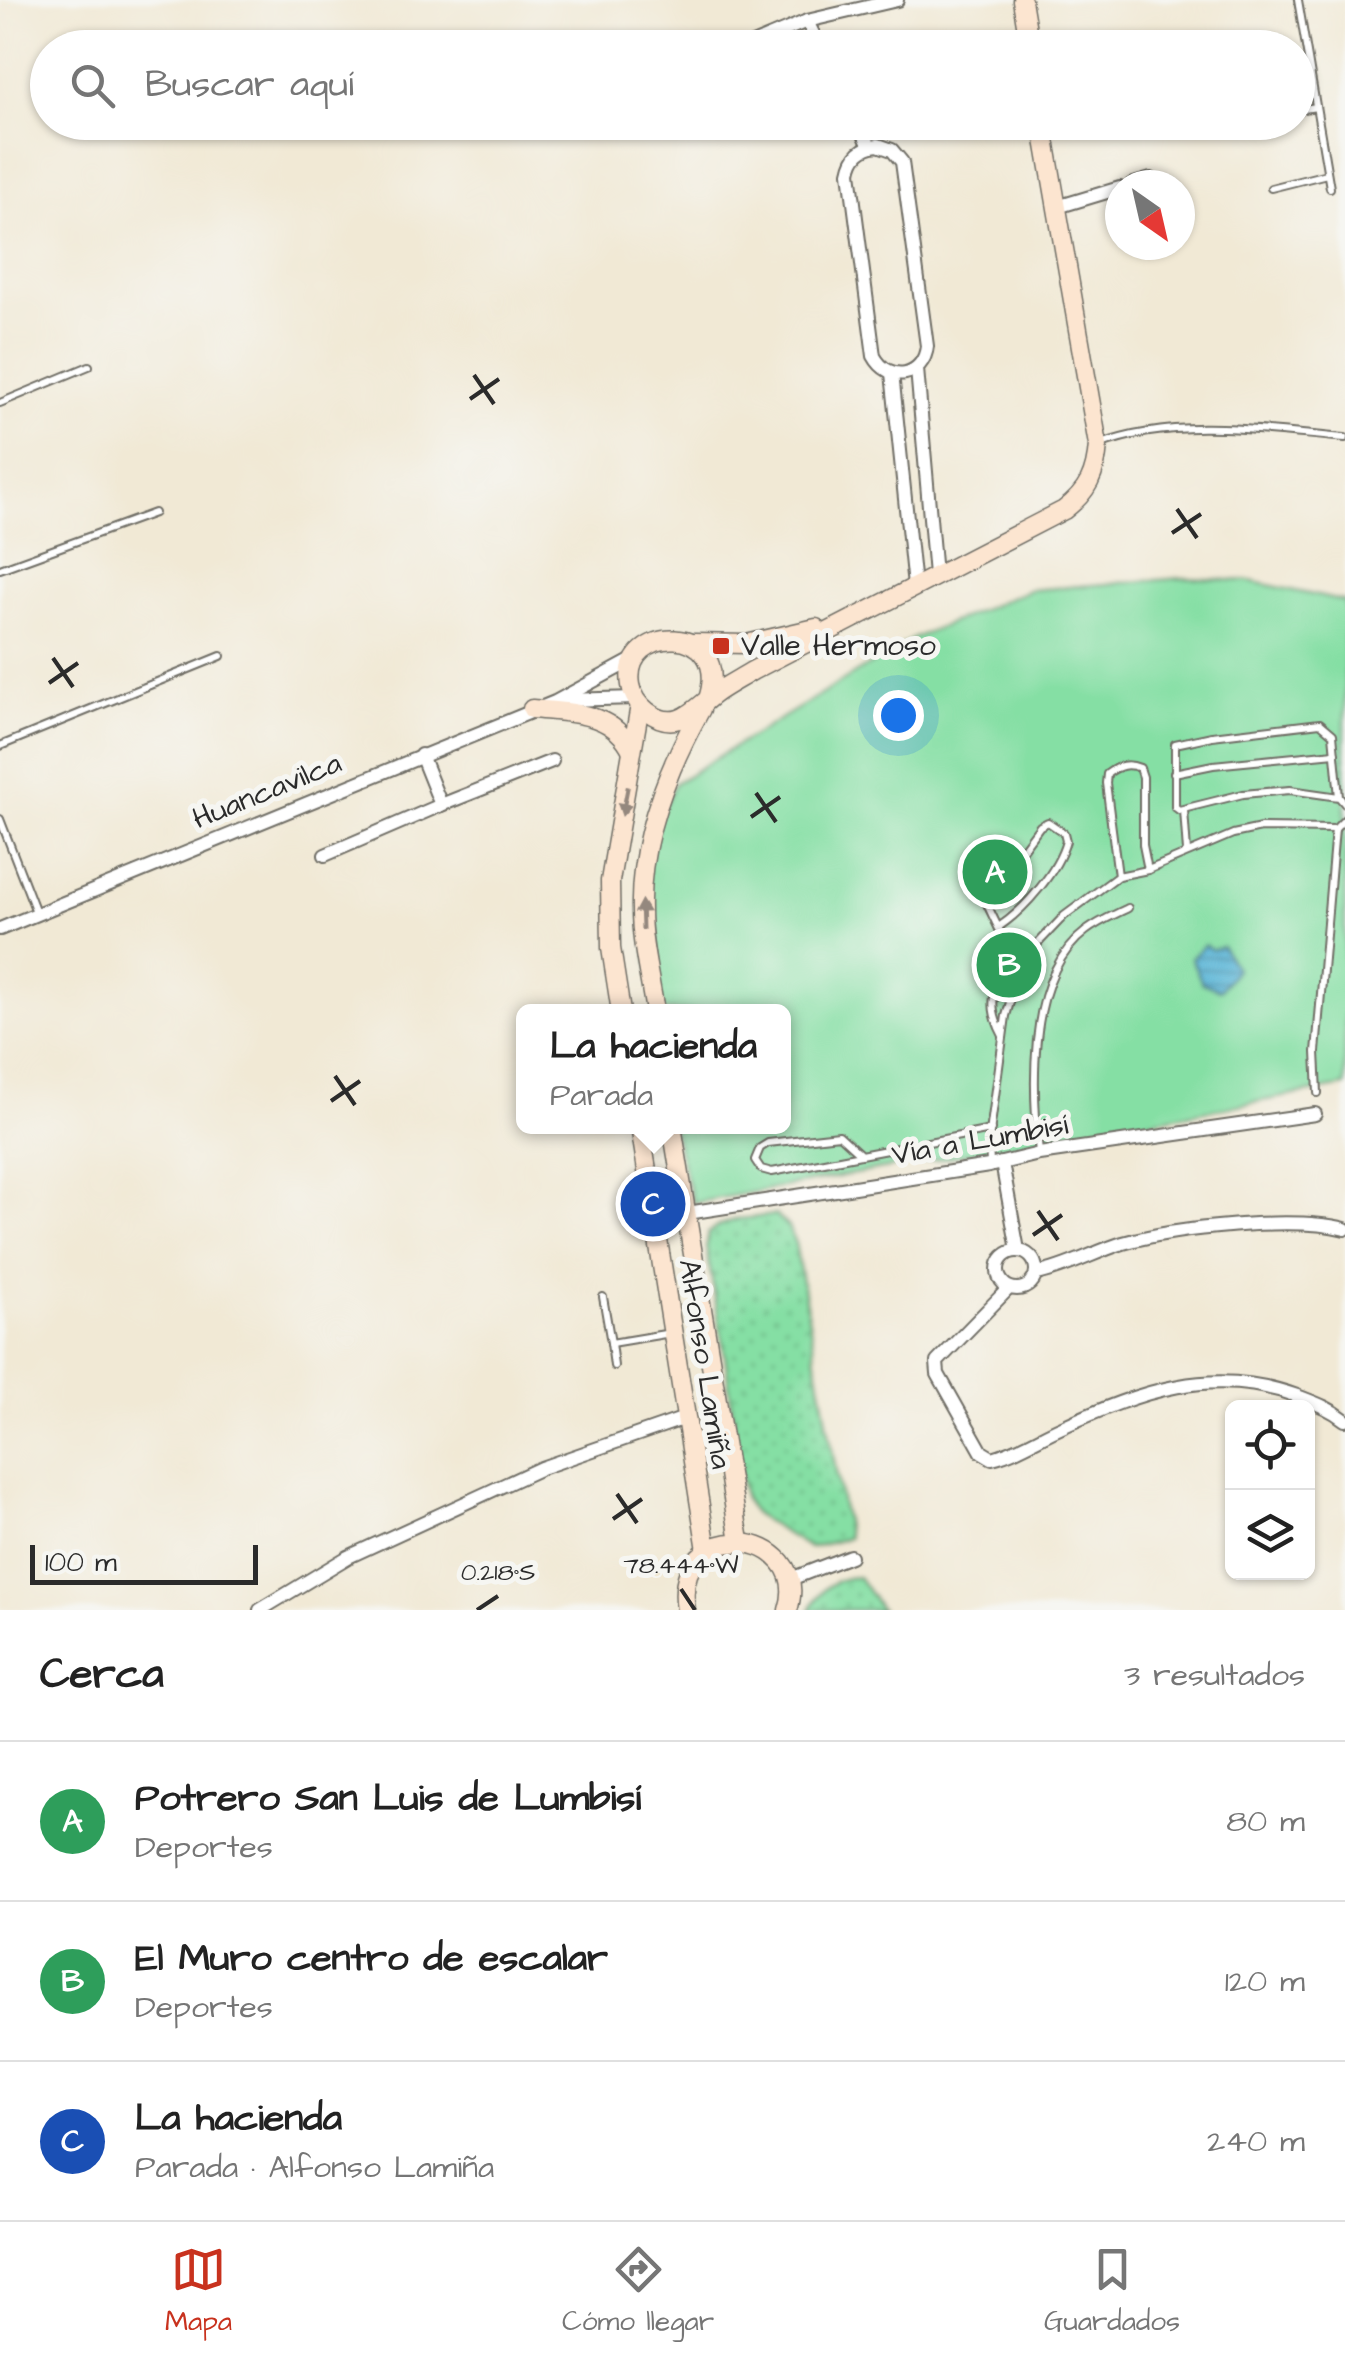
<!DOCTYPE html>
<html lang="es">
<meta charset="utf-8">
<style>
:root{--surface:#fff;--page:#f6f6f6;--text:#222;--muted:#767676;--line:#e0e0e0;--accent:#c8321e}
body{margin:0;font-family:"Architects Daughter",sans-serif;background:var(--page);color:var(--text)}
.controls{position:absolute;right:30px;bottom:30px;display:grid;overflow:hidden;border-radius:15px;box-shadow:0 2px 8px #0004}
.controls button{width:90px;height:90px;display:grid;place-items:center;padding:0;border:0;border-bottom:2px solid var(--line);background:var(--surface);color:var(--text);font:50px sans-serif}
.compass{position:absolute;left:1105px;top:170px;width:90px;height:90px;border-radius:50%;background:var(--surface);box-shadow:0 2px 8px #0004;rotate:146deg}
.scale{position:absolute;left:30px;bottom:25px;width:228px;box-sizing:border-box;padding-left:10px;border:5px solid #2b2b2b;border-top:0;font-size:28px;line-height:35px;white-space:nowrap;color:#2b2b2b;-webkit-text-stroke:8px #f6f6f2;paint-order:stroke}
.you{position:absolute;left:898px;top:715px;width:35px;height:35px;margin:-25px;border:8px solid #fff;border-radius:50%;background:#1a73e8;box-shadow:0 0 0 15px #1a73e833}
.badge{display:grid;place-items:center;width:65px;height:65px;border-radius:50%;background:var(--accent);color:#fff;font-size:32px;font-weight:700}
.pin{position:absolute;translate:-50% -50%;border:5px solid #fff;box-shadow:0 2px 10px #0006}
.popup{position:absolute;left:516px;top:1004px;width:275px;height:130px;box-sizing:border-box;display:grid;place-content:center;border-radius:15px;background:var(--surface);filter:drop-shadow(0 2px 8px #0005);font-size:32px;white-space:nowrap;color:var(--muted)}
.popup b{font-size:38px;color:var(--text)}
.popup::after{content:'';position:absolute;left:50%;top:100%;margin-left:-20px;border:20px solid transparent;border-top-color:var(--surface)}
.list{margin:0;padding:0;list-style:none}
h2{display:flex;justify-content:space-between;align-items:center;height:130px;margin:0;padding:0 40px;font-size:42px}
h2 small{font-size:32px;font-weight:400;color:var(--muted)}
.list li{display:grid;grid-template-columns:65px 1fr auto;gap:30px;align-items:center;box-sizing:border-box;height:160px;padding:0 40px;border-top:2px solid var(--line)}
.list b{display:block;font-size:38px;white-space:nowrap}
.list p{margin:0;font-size:32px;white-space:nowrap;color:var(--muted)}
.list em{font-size:32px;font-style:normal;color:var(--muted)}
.icon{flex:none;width:55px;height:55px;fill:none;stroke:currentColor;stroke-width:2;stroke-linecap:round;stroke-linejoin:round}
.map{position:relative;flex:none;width:1345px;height:1610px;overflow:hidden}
.search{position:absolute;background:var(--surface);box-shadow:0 2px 8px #0004;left:30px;right:30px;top:30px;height:110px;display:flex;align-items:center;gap:25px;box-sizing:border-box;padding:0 35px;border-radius:55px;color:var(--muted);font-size:38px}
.sheet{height:610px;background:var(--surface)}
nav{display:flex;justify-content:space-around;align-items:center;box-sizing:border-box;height:140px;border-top:2px solid var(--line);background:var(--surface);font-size:28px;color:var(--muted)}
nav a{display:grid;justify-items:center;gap:5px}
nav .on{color:var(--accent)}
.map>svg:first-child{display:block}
</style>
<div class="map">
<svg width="1345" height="1610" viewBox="0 0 1345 1610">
<defs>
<pattern id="grass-dots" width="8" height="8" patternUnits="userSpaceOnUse" patternTransform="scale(2.5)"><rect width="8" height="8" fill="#85dfa4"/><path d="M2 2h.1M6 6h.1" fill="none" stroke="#73c08d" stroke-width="1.8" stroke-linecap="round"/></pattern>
<pattern id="water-rules" width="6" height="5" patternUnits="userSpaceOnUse" patternTransform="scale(2.5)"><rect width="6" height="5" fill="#59b5d7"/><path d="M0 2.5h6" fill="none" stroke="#4a93af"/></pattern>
</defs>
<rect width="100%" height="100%" fill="#f6f6f2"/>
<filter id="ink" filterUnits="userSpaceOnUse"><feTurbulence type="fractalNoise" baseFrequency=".01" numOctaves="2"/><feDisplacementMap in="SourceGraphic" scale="20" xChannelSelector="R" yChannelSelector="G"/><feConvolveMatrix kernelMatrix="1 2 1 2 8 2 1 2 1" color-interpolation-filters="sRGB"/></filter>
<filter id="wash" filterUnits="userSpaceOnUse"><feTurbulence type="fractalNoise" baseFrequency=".0048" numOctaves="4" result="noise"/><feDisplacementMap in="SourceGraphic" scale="40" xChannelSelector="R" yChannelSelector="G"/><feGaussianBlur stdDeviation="2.25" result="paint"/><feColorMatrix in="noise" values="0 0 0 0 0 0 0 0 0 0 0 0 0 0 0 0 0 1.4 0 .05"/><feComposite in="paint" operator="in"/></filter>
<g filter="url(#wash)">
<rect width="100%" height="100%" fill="#f1e9d5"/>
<g fill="url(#grass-dots)" stroke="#588568" stroke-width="2.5">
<path d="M776,1215L788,1227L795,1243L848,1538L809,1548L754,1514L744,1498L725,1356L706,1247L708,1233L720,1225L738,1219Z"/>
<path d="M858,1577L881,1610H810C821,1588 833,1578 858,1577Z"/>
</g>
<path fill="#85dfa4" stroke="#588568" stroke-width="2.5" d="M1183,578L1250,581L1345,602V1086L693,1203L672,1127L783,1126V1012L656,1011L641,910L650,834L675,783L914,638L1029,590Z"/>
<path fill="url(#water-rules)" stroke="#427081" stroke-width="2.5" d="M1204,945L1212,950L1222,947L1236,969L1220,990L1202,983L1191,958Z"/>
</g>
<g filter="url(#ink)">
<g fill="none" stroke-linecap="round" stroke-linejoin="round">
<defs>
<g id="lane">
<path d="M1298,0L1330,188"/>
<path d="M1298,110L1316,107"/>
<path d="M1271,188L1327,174"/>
<path d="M0,403L89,366"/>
<path d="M1099,445C1177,416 1265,431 1345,438"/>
<path d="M0,569L154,513"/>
<path d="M0,746L221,656"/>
<path d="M1174,773L1213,765L1335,753"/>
<path d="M1339,797L1333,734L1320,723L1212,736L1175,744V807L1179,810L1243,794L1290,790L1339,797L1345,804"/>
<path d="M1184,810L1187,852"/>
<path d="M0,819L36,912"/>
<path d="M1118,876L1106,783L1107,774C1119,765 1127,763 1140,768L1143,777V845L1148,870"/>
<path d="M1000,926C1025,909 1058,871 1066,841L1064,833L1048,822L1040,826L985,900L1019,971C987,984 989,1010 1003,1036"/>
<path d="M1318,1093L1316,1052L1335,829"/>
<path d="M1039,1153C1032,1088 1027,975 1086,931C1099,921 1114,915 1128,908"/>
<path d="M861,1155L839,1135L768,1143L760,1148L755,1160L761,1169L772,1172L991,1130"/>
<path d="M990,1165L989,1140L1006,1016L1019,971L1026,956L1064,916L1118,876L1148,870L1233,834L1261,828L1335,829L1345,819"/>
<path d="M603,1297L611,1343L671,1333"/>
<path d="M611,1343L614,1366"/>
</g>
<g id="street">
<path d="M807,21L820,48"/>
<path d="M743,48L807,21L897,0"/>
<path d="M858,122L870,146"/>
<path d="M878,145L892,150L902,162L927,346C924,377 889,384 874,356L850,172C853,156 861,147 878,145Z"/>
<path d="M1131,185L1151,179"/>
<path d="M1057,207L1120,188"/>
<path d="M917,369L935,575"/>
<path d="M892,373L914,586"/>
<path d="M567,700L635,698"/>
<path d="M441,805L552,761"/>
<path d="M325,855L441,805L421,755"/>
<path d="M0,929L555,702L636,658"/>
<path d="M1002,1163L1018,1250"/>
<path d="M655,1218L989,1166L1039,1154L1315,1114"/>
<circle cx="1017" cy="1270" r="19"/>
<path d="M1036,1274C1067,1268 1094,1252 1123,1243C1176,1228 1293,1216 1345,1229"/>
<path d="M1009,1288L937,1362L938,1374L982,1452L992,1458C1017,1452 1039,1437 1062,1427C1141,1391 1212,1365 1297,1396C1315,1403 1330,1408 1345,1420"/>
<path d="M788,1580L850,1556"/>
<path d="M260,1610L348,1557L541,1468L685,1418"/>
</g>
<g id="secondary">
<path d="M1022,0L1030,48"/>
<path d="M694,643L746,644L816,628"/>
<path d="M708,699C733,621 621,623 631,685C633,696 638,704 647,711C675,733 692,712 713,695C725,686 739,679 752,671L1064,510C1088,492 1096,474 1098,445L1042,122"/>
<path d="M532,709C571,713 613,711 632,751"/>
<path d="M621,1012L611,948L610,881L640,705"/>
<path d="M655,1012C650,978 641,944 641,910C639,840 667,770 701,709"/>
<path d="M640,1126L707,1550"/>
<path d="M672,1126L740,1541"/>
<path d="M686,1610C670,1512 814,1529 788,1610"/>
</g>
</defs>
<use href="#lane" stroke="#706e66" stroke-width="10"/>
<use href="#street" stroke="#706e66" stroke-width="16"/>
<use href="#secondary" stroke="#706e66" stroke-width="21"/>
<use href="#lane" stroke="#fff" stroke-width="6"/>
<use href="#street" stroke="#fff" stroke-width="12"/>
<use href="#secondary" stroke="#fce5d0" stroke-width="18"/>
</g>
<defs><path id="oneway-solid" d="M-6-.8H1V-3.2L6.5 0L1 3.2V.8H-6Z" transform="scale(2.5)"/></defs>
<g fill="#94887e">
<use href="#oneway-solid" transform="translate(625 801) rotate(101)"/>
<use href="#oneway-solid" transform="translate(642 915) rotate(-92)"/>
</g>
</g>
<path fill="none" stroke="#2b2b2b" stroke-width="4" d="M474,375L494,404M470,399L499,379M1177,509L1197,538M1172,533L1201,514M53,658L73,687M49,683L78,663M756,793L776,822M751,817L780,797M335,1076L355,1105M331,1101L360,1081M1038,1211L1058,1240M1033,1235L1062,1215M617,1494L637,1523M613,1519L642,1499M681,1589L695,1610M477,1610L498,1596"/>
<rect fill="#c8321e" stroke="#f6f6f2" stroke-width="4" x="711" y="636" width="20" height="20" rx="5"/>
<g text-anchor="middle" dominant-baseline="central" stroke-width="10" stroke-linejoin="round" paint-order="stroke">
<g font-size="30" fill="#2b2b2b" stroke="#f6f6f2" text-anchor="start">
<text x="741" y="646">Valle Hermoso</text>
</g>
<g font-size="30" fill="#2b2b2b" stroke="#f6f6f2">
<text transform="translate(267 791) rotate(-22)">Huancavilca</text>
<text transform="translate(980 1140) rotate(-10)">Vía a Lumbisí</text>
<text transform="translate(705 1364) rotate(81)">Alfonso Lamiña</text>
</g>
</g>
<g font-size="25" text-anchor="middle" fill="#2b2b2b" stroke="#f6f6f2" stroke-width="10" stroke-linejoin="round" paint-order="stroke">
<text x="681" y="1573">78.444°W</text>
<text x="498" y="1580">0.218°S</text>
</g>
</svg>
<div class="controls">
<button><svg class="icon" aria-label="locate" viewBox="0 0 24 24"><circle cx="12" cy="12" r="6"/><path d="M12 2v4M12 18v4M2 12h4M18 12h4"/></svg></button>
<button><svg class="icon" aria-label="layers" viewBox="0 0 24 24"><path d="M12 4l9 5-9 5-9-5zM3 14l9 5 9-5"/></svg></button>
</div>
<svg class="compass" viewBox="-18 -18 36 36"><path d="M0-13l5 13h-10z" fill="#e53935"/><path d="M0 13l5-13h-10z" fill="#767676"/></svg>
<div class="scale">100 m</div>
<div class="you"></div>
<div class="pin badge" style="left:995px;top:872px;background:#2e9e5b">A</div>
<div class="pin badge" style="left:1009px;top:965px;background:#2e9e5b">B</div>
<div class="pin badge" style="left:653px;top:1204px;background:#1a4fb4">C</div>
<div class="popup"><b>La hacienda</b>Parada</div>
<div class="search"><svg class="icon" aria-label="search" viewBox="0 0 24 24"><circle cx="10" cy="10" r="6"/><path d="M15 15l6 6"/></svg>Buscar aquí</div>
</div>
<section class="sheet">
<h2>Cerca<small>3 resultados</small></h2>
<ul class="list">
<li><span class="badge" style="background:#2e9e5b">A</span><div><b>Potrero San Luis de Lumbisí</b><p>Deportes</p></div><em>80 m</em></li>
<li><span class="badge" style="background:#2e9e5b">B</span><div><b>El Muro centro de escalar</b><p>Deportes</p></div><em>120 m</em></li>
<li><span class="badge" style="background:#1a4fb4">C</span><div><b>La hacienda</b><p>Parada · Alfonso Lamiña</p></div><em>240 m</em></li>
</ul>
</section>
<nav>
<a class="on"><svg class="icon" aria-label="map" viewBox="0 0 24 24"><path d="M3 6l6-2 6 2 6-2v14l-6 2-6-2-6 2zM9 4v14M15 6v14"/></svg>Mapa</a>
<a><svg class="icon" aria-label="directions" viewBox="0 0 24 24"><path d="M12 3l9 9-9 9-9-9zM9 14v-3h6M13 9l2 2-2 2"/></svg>Cómo llegar</a>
<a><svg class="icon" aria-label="saved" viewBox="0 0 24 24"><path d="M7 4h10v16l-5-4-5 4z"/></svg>Guardados</a>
</nav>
